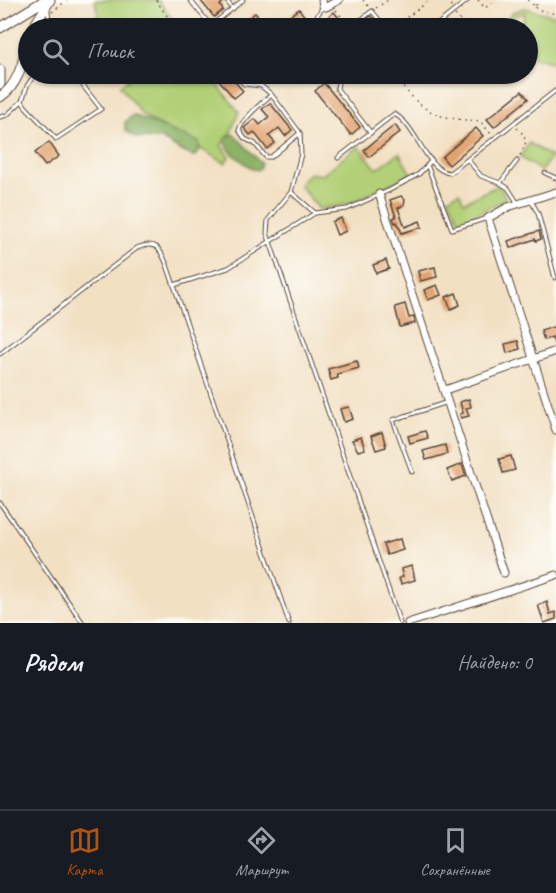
<!DOCTYPE html>
<html lang="ru">
<meta charset="utf-8">
<style>
:root{--surface:#171b24;--page:#20242c;--text:#f1f3f6;--muted:#9ea1a6;--line:#363941;--accent:#b45309}
body{margin:0;font-family:Caveat,sans-serif;background:var(--page);color:var(--text)}
.list{margin:0;padding:0;list-style:none}
h2{display:flex;justify-content:space-between;align-items:center;height:78px;margin:0;padding:0 24px;font-size:26px}
h2 small{font-size:20px;font-weight:400;color:var(--muted)}
.icon{flex:none;width:33px;height:33px;fill:none;stroke:currentColor;stroke-width:2;stroke-linecap:round;stroke-linejoin:round}
.map{position:relative;flex:none;width:556px;height:623px;overflow:hidden}
.search{position:absolute;background:var(--surface);box-shadow:0 2px 4px #0004;left:18px;right:18px;top:18px;height:66px;display:flex;align-items:center;gap:15px;box-sizing:border-box;padding:0 21px;border-radius:33px;color:var(--muted);font-size:22px}
.sheet{height:186px;background:var(--surface)}
nav{display:flex;justify-content:space-around;align-items:center;box-sizing:border-box;height:84px;border-top:2px solid var(--line);background:var(--surface);font-size:16px;color:var(--muted)}
nav a{display:grid;justify-items:center;gap:3px}
nav .on{color:var(--accent)}
.map>svg:first-child{display:block}
</style>
<div class="map">
<svg width="556" height="623" viewBox="0 0 556 623">
<rect width="100%" height="100%" fill="#fdfcf7"/>
<filter id="ink" filterUnits="userSpaceOnUse"><feTurbulence type="fractalNoise" baseFrequency=".0167" numOctaves="2"/><feDisplacementMap in="SourceGraphic" scale="12" xChannelSelector="R" yChannelSelector="G"/><feConvolveMatrix kernelMatrix="1 2 1 2 8 2 1 2 1" color-interpolation-filters="sRGB"/></filter>
<filter id="wash" filterUnits="userSpaceOnUse"><feTurbulence type="fractalNoise" baseFrequency=".008" numOctaves="4" result="noise"/><feDisplacementMap in="SourceGraphic" scale="24" xChannelSelector="R" yChannelSelector="G"/><feGaussianBlur stdDeviation="1.35" result="paint"/><feColorMatrix in="noise" values="0 0 0 0 0 0 0 0 0 0 0 0 0 0 0 0 0 1.4 0 .05"/><feComposite in="paint" operator="in"/></filter>
<g filter="url(#wash)">
<rect width="100%" height="100%" fill="#f2e0c3"/>
<g fill="#b2d077" stroke="#767d4a" stroke-width="1.5">
<path d="M95,0H158L180,28H87L98,14Z"/>
<path d="M525,8L556,16V63L528,56V28H521L525,12L512,18L507,28H503C506,17 513,10 525,8Z"/>
<path d="M135,74H209L239,112L230,134L221,145L229,157L225,163L142,115L120,86Z"/>
<path d="M529,143L551,157L541,171L520,157Z"/>
<path d="M358,146L377,169L399,153L411,174L349,204L319,209L300,186L303,179L310,173L322,175Z"/>
<path d="M499,185L506,199L460,222L448,198L459,192L464,202Z"/>
</g>
<g fill="#8db268" stroke="#646e43" stroke-width="1.5">
<path d="M133,115L199,142L200,148L197,155L193,156L183,152L161,139L136,138L125,130V122Z"/>
<path d="M234,134L261,163L260,168L257,170L253,169C243,161 226,153 225,139L228,136Z"/>
</g>
<g id="blocks">
<g fill="#e3a36f">
<path d="M200,0H222L223,2L220,5L223,10L214,17Z"/>
<path d="M299,9L306,18L292,28H274Z"/>
<path d="M334,12L347,28H325L321,23Z"/>
<path d="M255,13L262,21L253,28H236Z"/>
<path d="M371,16L382,28H356Z"/>
<path d="M214,74H228L243,91L234,98Z"/>
<path d="M324,83L360,127L351,135L315,91Z"/>
<path d="M522,91L528,99L494,127L487,119Z"/>
<path d="M270,103L292,130L285,136L279,128L269,136L275,143L267,149L254,132L250,135L244,128L255,119L260,125L269,117L262,109Z"/>
<path d="M395,125L400,132L369,157L364,150Z"/>
<path d="M476,128L483,136L449,165L442,157Z"/>
<path d="M49,142L59,156L45,166L35,153Z"/>
<path d="M401,196L405,200L404,205L398,208L405,227L420,221L422,227L402,233L397,222L395,223L393,218L396,217L390,200Z"/>
<path d="M341,218L346,231L337,235L332,222Z"/>
<path d="M539,231L541,239L536,241L535,239L510,248L508,241Z"/>
<path d="M386,260L389,269L376,273L373,265Z"/>
<path d="M435,267L437,277L420,281L418,271Z"/>
<path d="M437,285L441,295L428,300L424,290Z"/>
<path d="M456,293L460,305L451,309L446,297Z"/>
<path d="M405,304L409,318L414,317L415,323L400,327L395,307Z"/>
<path d="M556,326V345L555,346L552,337L544,340L541,331Z"/>
<path d="M518,341L520,349L507,353L505,344Z"/>
<path d="M357,361L359,368L337,374L338,378L331,380L328,369Z"/>
<path d="M469,399L471,407L466,408L469,416L461,418L460,414L463,413L460,402Z"/>
<path d="M349,407L353,419L344,422L340,409Z"/>
<path d="M425,431L428,438L410,443L408,436Z"/>
<path d="M382,432L386,447L376,450L371,436Z"/>
<path d="M361,437L365,449L358,451L352,440Z"/>
<path d="M445,445L447,454L426,460L423,451Z"/>
<path d="M511,456L515,470L503,473L499,459Z"/>
<path d="M462,464L466,476L452,481L447,470Z"/>
<path d="M400,539L403,550L387,555L383,544Z"/>
<path d="M412,566L415,580L401,584L399,578L403,577L401,569Z"/>
<path d="M547,602L550,614L556,612V619L544,623L538,605Z"/>
</g>
</g>
</g>
<g filter="url(#ink)">
<use href="#blocks" fill-opacity="0" stroke="#564537" stroke-width="1.5"/>
<g fill="none" stroke-linecap="round" stroke-linejoin="round">
<defs>
<g id="service">
<path d="M190,0L207,21L212,23L217,21L243,0"/>
<path d="M226,0L233,9"/>
<path d="M48,11L49,21L54,28"/>
<path d="M304,28L315,19L322,8"/>
<path d="M351,28L372,11L386,28"/>
<path d="M433,28L468,0"/>
<path d="M35,74L27,86L22,101L25,106L56,139L101,109L74,74"/>
<path d="M236,74L244,84L261,86L271,94L300,133L301,154L291,192L315,213L347,209L390,190L419,174L432,160"/>
<path d="M344,74L338,82L337,89L371,133"/>
<path d="M473,74L477,78"/>
<path d="M261,86L263,74"/>
<path d="M271,95C262,102 242,120 239,130L245,139L254,143L266,157H271L300,133"/>
<path d="M0,117L7,115L22,101"/>
<path d="M338,158L394,114C416,124 426,171 450,173L555,91"/>
<path d="M468,160L481,176L500,183L517,161"/>
<path d="M427,165L452,229L488,218"/>
<path d="M545,173L556,178"/>
<path d="M500,183L508,188L517,202"/>
<path d="M291,192L268,220L267,233L400,623"/>
<path d="M531,201L538,213L555,278"/>
<path d="M174,285L228,268L315,213"/>
<path d="M0,354L137,248C156,240 160,248 167,265L289,623"/>
<path d="M412,472L393,420L448,402"/>
<path d="M0,503L83,623"/>
</g>
<g id="minor">
<path d="M322,0L323,6L326,7L339,0"/>
<path d="M556,192L508,207L488,218L556,430"/>
<path d="M379,194L504,573"/>
<path d="M445,390L556,351"/>
<path d="M408,623L556,575"/>
</g>
<g id="secondary">
<path d="M0,28L45,0"/>
<path d="M33,28L50,0"/>
<path d="M0,70V84"/>
<path d="M0,97C19,85 23,61 28,41"/>
</g>
</defs>
<use href="#service" stroke="#564537" stroke-width="5"/>
<use href="#minor" stroke="#564537" stroke-width="9"/>
<use href="#secondary" stroke="#564537" stroke-width="11"/>
<g stroke="#564537" stroke-width="1.5" stroke-dasharray="1.5 4.5" stroke-linecap="butt">
<path d="M156,0L171,22L180,28"/>
<path d="M363,0L370,8"/>
<path d="M447,0L452,7"/>
<path d="M478,0L485,8L496,0"/>
<path d="M528,0L536,7L537,0"/>
<path d="M536,7V9L556,14"/>
<path d="M376,8L388,0"/>
<path d="M336,10L348,25"/>
<path d="M52,12L67,0"/>
<path d="M455,15L467,28"/>
<path d="M402,21L430,0"/>
<path d="M311,74L333,80"/>
<path d="M391,74C425,111 427,118 480,121L492,135"/>
<path d="M517,128L523,134L526,142L519,158"/>
</g>
<use href="#service" stroke="#fff" stroke-width="3"/>
<use href="#minor" stroke="#fff" stroke-width="7"/>
<use href="#secondary" stroke="#fff" stroke-width="9"/>
</g>
</g>
</svg>
<div class="search"><svg class="icon" aria-label="search" viewBox="0 0 24 24"><circle cx="10" cy="10" r="6"/><path d="M15 15l6 6"/></svg>Поиск</div>
</div>
<section class="sheet">
<h2>Рядом<small>Найдено: 0</small></h2>
<ul class="list">
</ul>
</section>
<nav>
<a class="on"><svg class="icon" aria-label="map" viewBox="0 0 24 24"><path d="M3 6l6-2 6 2 6-2v14l-6 2-6-2-6 2zM9 4v14M15 6v14"/></svg>Карта</a>
<a><svg class="icon" aria-label="directions" viewBox="0 0 24 24"><path d="M12 3l9 9-9 9-9-9zM9 14v-3h6M13 9l2 2-2 2"/></svg>Маршрут</a>
<a><svg class="icon" aria-label="saved" viewBox="0 0 24 24"><path d="M7 4h10v16l-5-4-5 4z"/></svg>Сохранённые</a>
</nav>
